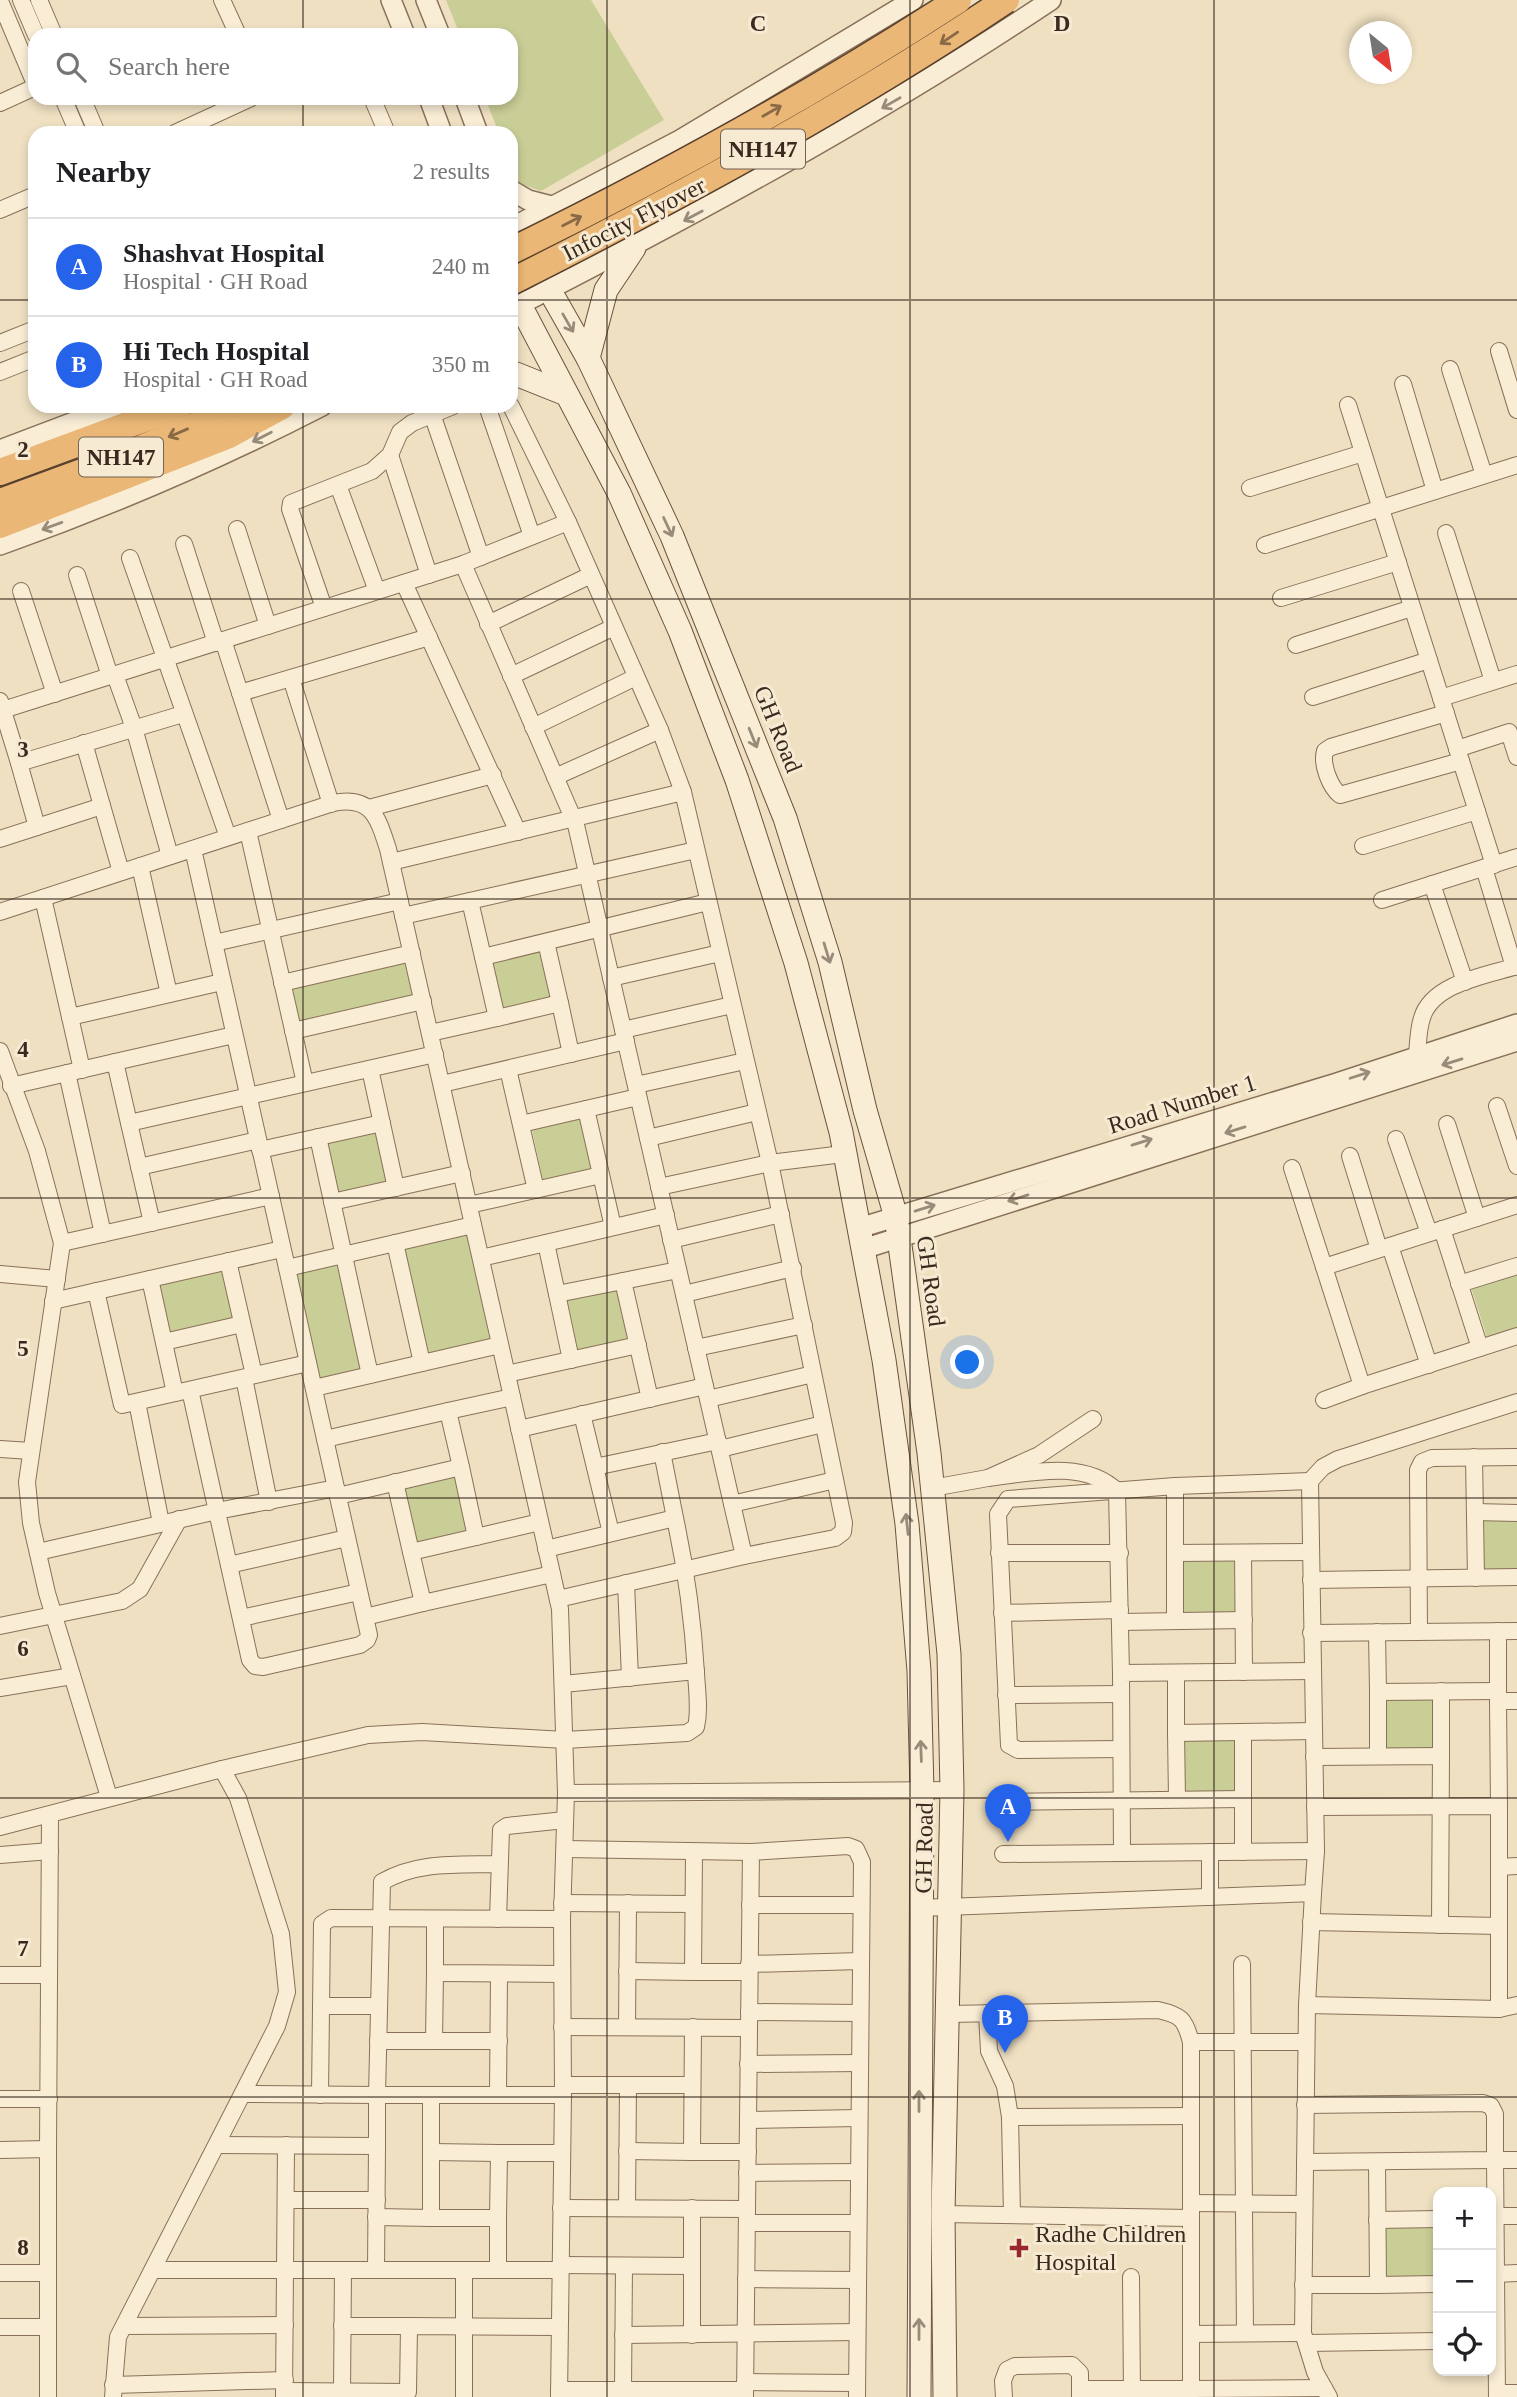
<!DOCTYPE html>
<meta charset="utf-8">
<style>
:root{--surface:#fff;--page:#f2f2f2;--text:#202124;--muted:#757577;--line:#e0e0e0;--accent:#2563eb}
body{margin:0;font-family:Georgia,serif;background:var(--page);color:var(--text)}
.controls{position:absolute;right:21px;bottom:21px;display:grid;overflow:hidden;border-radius:14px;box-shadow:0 4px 10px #0003}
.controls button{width:63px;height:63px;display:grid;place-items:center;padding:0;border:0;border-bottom:2px solid var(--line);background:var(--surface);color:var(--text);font:35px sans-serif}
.compass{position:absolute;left:1349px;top:21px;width:63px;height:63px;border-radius:50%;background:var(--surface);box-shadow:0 4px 10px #0003;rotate:150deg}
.you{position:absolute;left:968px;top:1363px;width:24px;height:24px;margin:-18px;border:5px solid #fff;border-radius:50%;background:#1a73e8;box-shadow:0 0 0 10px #1a73e833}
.badge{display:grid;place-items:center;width:46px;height:46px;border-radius:50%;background:var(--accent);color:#fff;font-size:23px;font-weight:700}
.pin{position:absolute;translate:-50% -58px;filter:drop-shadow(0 2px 4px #0008)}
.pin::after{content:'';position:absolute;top:37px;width:24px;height:21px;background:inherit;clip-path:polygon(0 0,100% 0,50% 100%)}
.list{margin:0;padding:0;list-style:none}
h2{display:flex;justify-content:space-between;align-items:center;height:91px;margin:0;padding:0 28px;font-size:30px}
h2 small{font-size:23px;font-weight:400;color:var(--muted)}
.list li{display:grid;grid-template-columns:46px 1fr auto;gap:21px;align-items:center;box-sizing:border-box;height:98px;padding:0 28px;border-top:2px solid var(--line)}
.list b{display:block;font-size:26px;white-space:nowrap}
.list p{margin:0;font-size:23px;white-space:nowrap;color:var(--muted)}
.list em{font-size:23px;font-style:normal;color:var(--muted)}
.icon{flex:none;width:38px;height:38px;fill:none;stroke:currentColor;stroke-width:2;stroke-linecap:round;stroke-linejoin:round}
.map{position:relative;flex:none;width:1517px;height:2397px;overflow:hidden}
.search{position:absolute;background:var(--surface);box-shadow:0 4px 10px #0003;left:28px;top:28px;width:490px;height:77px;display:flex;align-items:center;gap:18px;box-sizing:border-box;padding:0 24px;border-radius:21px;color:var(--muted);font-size:26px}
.panel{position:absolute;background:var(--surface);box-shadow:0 4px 10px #0003;left:28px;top:126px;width:490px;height:287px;border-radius:21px}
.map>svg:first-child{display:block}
</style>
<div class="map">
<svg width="1517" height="2397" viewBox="0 0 1517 2397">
<rect width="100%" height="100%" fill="#efe0c2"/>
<g fill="#c9cd96">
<path d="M446,0H591L664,120L541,191L518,183L511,164V133H499L485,98H511V35H460Z"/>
<path d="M542,948L553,999L501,1010L490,959Z"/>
<path d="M405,959L414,998L298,1025L289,987Z"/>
<path d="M584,1118L595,1169L543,1181L532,1129Z"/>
<path d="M377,1131L388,1182L337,1193L326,1141Z"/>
<path d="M468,1234L490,1341L424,1355L402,1249Z"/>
<path d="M340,1263L362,1370L317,1380L295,1272Z"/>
<path d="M223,1267L234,1318L168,1333L157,1282Z"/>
<path d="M1517,1273V1328L1487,1337L1471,1287Z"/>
<path d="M617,1288L628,1339L577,1350L566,1298Z"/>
<path d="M457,1475L469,1531L413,1543L401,1487Z"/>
<path d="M1480,1518H1517V1571H1481Z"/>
<path d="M1234,1561L1235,1613L1182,1614V1562Z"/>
<path d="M1435,1696L1436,1749L1383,1750V1697Z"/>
<path d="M1234,1739L1235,1792L1182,1793V1740Z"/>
<path d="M1437,2225V2278H1385L1384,2226Z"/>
</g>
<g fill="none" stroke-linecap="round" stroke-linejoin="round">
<defs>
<g id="minor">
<path d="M21,0L36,35"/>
<path d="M39,0L54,35"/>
<path d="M222,0L238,35"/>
<path d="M0,1L35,84"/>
<path d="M63,98L78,133"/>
<path d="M82,98L97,133"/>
<path d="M372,98L387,133"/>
<path d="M0,103L35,87"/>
<path d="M175,133L251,98"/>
<path d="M0,210L35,195"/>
<path d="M0,343L35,329"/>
<path d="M1499,351L1517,410"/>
<path d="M1450,369L1484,475"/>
<path d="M0,372L35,358"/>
<path d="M1403,384L1435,491"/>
<path d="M1348,405L1494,865"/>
<path d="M487,406L532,536"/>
<path d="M511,406L568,522L660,730L683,792L770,1163L844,1523L843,1532L835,1538L744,1556"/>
<path d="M432,414L481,557"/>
<path d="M390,455L429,575"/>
<path d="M338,485L377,591"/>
<path d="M1250,488L1363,453"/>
<path d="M237,529L268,626"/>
<path d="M1446,533L1493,681"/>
<path d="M184,544L216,643"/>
<path d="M1265,545L1517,465"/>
<path d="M130,558L228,837"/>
<path d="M463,564L576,825L744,1556L558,1599"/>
<path d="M77,575L110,676"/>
<path d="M404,583L518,832"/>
<path d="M21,591L55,694"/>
<path d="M1281,598L1398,562"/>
<path d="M324,608L290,509L291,503L372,471L390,455L400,432L412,423L453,406"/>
<path d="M488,624L591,575"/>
<path d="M223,640L281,820"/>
<path d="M1296,645L1412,608"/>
<path d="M115,675L134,728L170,856"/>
<path d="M511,676L614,627"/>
<path d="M291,678L331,804"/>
<path d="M240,693L429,637"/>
<path d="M1313,697L1429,660"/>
<path d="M1441,698L1517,674"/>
<path d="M0,701L19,763L183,714"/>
<path d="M0,711L463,564L568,522"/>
<path d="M1446,713L1331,747L1325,751C1321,764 1330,787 1340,795L1461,761"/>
<path d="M533,727L636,677"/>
<path d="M84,743L121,872"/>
<path d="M1457,749L1509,732L1517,757"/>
<path d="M19,763L37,827"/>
<path d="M555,777L660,730"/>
<path d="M369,808L493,775"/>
<path d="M248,831L305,1083"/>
<path d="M0,839L102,806"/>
<path d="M1363,846L1477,811"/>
<path d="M193,849L287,1268"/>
<path d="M391,862L683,792"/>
<path d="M140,866L169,994"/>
<path d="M1484,868L1514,967"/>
<path d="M1432,884L1465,982"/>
<path d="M43,898L70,1017"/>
<path d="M1382,900L1517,857"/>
<path d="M470,901L483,957L708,902"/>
<path d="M0,912L333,803C372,795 378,818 388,849L560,1609L566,1793L952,1790"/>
<path d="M403,916L696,850"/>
<path d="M546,942L560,1003"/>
<path d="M214,943L400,901"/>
<path d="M611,978L720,953"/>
<path d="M282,983L412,953"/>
<path d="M497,1018L560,1003L571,1054"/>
<path d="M623,1030L732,1005"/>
<path d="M293,1031L423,1001"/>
<path d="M430,1033L497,1018L483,957"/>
<path d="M0,1051L37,1151L62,1243L27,1482L31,1523L47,1593L109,1797"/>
<path d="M1417,1056C1418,1044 1418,1030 1422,1018C1432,983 1488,975 1517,966"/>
<path d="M115,1062L234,1035"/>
<path d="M370,1069L396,1188"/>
<path d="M508,1069L536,1190"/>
<path d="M82,1070L70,1017L222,982"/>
<path d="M67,1073L103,1234"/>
<path d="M442,1084L626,1041"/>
<path d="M636,1085L745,1061"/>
<path d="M11,1086L115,1062L129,1123L435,1054"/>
<path d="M1497,1106L1517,1166"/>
<path d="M129,1123L152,1223"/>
<path d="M521,1124L586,1109"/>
<path d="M1447,1124L1477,1218"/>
<path d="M318,1137L370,1375"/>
<path d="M648,1138L757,1112"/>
<path d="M1396,1139L1429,1233"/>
<path d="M260,1150L382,1123"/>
<path d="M1350,1156L1379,1249"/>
<path d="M139,1167L258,1140"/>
<path d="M1292,1168L1324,1267"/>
<path d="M659,1187L770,1163L843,1154"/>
<path d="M332,1202L462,1173"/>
<path d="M469,1205L601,1175"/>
<path d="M1517,1205L1324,1267L1362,1386L1517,1336"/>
<path d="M613,1227L586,1109L638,1097"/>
<path d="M1442,1229L1480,1348"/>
<path d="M671,1240L781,1214"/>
<path d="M62,1243L271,1196"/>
<path d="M395,1243L422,1363"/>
<path d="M546,1243L557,1294"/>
<path d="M1390,1246L1429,1365"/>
<path d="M481,1258L666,1215"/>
<path d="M228,1261L254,1375"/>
<path d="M0,1274L57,1279"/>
<path d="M150,1279L175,1393"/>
<path d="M1459,1284L1517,1266"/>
<path d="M96,1291L122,1405L308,1363"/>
<path d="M684,1294L793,1268"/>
<path d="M53,1301L282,1249"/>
<path d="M164,1342L242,1324"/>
<path d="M696,1348L804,1325"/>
<path d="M571,1360L557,1294L623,1281"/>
<path d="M507,1374L638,1345"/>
<path d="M244,1378L269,1502"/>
<path d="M314,1388L500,1345"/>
<path d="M650,1399L623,1281L678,1270"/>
<path d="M708,1399L813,1374"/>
<path d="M1324,1400L1362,1386"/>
<path d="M137,1402L161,1523"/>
<path d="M582,1414L611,1533"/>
<path d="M519,1429L705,1386"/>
<path d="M325,1439L287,1268L473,1225"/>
<path d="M0,1449L31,1451"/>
<path d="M720,1449L823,1424"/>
<path d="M662,1452L675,1518"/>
<path d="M1474,1457L1476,1578"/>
<path d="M461,1467L448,1411L512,1397"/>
<path d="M595,1467L718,1441"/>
<path d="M988,1478C1029,1473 1084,1459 1117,1491L1121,1673"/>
<path d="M395,1482L411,1552"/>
<path d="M1175,1486V1621"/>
<path d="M336,1488L325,1439L448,1411"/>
<path d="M932,1488L988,1478L1039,1455L1093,1419"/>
<path d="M338,1496L461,1467L476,1537L540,1522"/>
<path d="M732,1504L835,1480"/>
<path d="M1475,1512L1517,1513"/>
<path d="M476,1537L411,1552L423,1603L552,1574"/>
<path d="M38,1552L217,1511L336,1488L369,1635L367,1640L360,1645L263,1667L255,1666L250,1660C230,1570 210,1480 190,1390"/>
<path d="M999,1553H1120"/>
<path d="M1175,1553L1311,1552"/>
<path d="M1243,1553L1244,1672"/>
<path d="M229,1565L347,1538"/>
<path d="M1311,1580L1517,1577"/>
<path d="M626,1583L630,1678"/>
<path d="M1002,1613L1120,1610"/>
<path d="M365,1617L423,1603"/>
<path d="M241,1618L359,1592"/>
<path d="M1120,1622L1244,1620"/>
<path d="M0,1626L122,1601L140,1589L179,1519"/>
<path d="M1498,1631V1701H1517"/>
<path d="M1377,1632L1378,1692L1498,1691"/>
<path d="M1419,1632L1418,1470L1422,1462L1432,1458L1517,1457"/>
<path d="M1311,1633L1517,1631"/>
<path d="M1312,1671L1121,1673L1122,1853L1316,1851"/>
<path d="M1176,1673V1733L1314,1731"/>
<path d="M563,1684L696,1671"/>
<path d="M0,1688L72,1676"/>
<path d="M1441,1691V1756"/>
<path d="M1378,1692V1756"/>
<path d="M1006,1695L1121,1694"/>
<path d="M1498,1701L1499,1806"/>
<path d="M1243,1732V1852"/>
<path d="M1176,1733L1177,1799"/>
<path d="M1121,1749L1018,1750L1009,1745L998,1514L1008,1499L1175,1486L1310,1481"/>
<path d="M1314,1757L1441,1756L1440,1925"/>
<path d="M1001,1802L1243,1799"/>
<path d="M1315,1807L1499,1806V2009"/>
<path d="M0,1827L222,1769L368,1735L422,1732L565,1740L687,1733L696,1727C700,1710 697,1692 696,1673C693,1621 686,1569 675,1518L546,1549"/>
<path d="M565,1849L751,1852"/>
<path d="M694,1853L693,1972H749"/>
<path d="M1003,1854L1122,1853"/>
<path d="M0,1855L50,1851"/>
<path d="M1499,1867L1517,1866"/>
<path d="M1313,1893L1316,1851L1310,1481L1323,1467L1338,1459L1517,1402"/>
<path d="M1210,1897V1852"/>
<path d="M562,1903L693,1904"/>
<path d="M750,1905H861"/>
<path d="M919,1908L1313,1893L1307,2005L1303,2333L1315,2372L1329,2397"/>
<path d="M435,1919V1973L561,1974"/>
<path d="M498,1919L501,1830L507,1826L565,1820"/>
<path d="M1311,1922L1499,1926"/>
<path d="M749,1964L861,1961"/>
<path d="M1242,1964L1245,2333"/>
<path d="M627,1971L693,1972"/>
<path d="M0,1975H49"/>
<path d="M1307,2005L1499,2009L1517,2005"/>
<path d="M321,2006H378"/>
<path d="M749,2012L860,2013"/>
<path d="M987,2013L989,2051L1005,2086L1010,2117"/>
<path d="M947,2014L1158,2010C1181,2015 1185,2019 1191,2042"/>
<path d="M562,2027L749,2028"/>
<path d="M627,2027L628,1903"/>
<path d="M693,2027L692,2152H748"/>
<path d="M378,2041H499"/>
<path d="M434,2041L435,1973"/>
<path d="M748,2064L860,2063"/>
<path d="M563,2085H692"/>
<path d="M244,2094L377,2095L382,1882C418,1861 458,1865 499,1864"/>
<path d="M320,2095L322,1924L331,1918L562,1919"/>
<path d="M431,2095V2218H498L499,2153H562"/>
<path d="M498,2095L499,1974"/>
<path d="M0,2099H49"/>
<path d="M748,2120L859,2118"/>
<path d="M218,2145L377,2146V2095H563"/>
<path d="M48,2149L50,1815"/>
<path d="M0,2150L48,2149V2397"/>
<path d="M627,2151L692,2152"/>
<path d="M431,2152L499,2153"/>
<path d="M1517,2160H1495L1496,2274L1517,2273"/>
<path d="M1305,2162L1495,2160V2114L1491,2106L1483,2103L1305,2105"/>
<path d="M1377,2162L1378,2285L1438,2284"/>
<path d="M747,2173L859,2172"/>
<path d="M286,2200H377"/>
<path d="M1191,2203L1304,2204"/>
<path d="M561,2208L747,2209L745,2397"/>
<path d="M627,2208L628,2085"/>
<path d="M747,2209L751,1852L848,1846L856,1849L862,1862L857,2397"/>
<path d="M943,2214L1191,2218"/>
<path d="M1012,2215L1010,2117L1191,2116"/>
<path d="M1496,2216H1517"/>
<path d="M376,2217L431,2218"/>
<path d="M1377,2220L1438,2219"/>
<path d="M747,2223H858"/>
<path d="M561,2265L692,2266V2208"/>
<path d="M153,2270H561"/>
<path d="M376,2270L377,2146"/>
<path d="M498,2270V2218"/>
<path d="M0,2273H48"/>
<path d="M1496,2274L1497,2397"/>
<path d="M1131,2277L1132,2397"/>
<path d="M746,2279L858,2280"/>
<path d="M1303,2285H1378"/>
<path d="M124,2326L285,2325"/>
<path d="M342,2326H409"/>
<path d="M0,2327H48"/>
<path d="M1191,2334L1303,2333"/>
<path d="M623,2335L857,2332"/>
<path d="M692,2335V2266"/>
<path d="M1307,2343L1438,2341"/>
<path d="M745,2382L857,2383"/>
<path d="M113,2385L285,2380"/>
<path d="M559,2390H745"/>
<path d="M623,2390L624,2266"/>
<path d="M285,2391L408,2392L409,2326L559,2327"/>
<path d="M342,2392L343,2270"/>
<path d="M1497,2393H1517"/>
<path d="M113,2397L118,2337L277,2026L287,1992L281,1934L238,1798L222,1769"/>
<path d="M284,2397L286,2145"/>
<path d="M464,2397V2270"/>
<path d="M559,2397L563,2095L562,1919L566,1793"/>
<path d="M1004,2397L1003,2381L1007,2370L1015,2366L1072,2365L1080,2373V2389"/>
<path d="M1080,2397V2389H1191V2042H1306"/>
<path d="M1191,2397V2389L1324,2388"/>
</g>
<g id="tertiary">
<path d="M391,0L405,35"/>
<path d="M426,0L440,35"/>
<path d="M429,98L442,133"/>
<path d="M465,98L478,133"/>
<path d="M511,190L528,200L555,207"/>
<path d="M511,228L680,140L913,0"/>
<path d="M511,309C696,214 878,116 1051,0"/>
<path d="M0,450L116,406"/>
<path d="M0,545C110,506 219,459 322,406"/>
<path d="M859,1228L1337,1083L1517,1024"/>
<path d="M863,1249L1517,1041"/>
</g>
<g id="secondary">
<path d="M529,254L588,358L672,536L785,818L830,962L865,1110L896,1217L929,1453L949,1654L952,1790L943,2214L945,2397"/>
<path d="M511,288L619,493L680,631L737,780L796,963L841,1132L859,1228L884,1360L907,1524L919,1671L922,1791L919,2397"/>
<path d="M588,358L606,290L634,248"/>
<path d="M511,372L566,394"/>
</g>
<g id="trunk">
<path d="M0,472L179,406"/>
<path d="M0,502L104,464L241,406"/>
<path d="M0,525L227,436L282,406"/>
</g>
</defs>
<use href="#minor" stroke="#897159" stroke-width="18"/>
<use href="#tertiary" stroke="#897159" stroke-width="22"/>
<use href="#secondary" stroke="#6b523c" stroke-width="25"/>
<use href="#trunk" stroke="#573f2d" stroke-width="29"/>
<use href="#minor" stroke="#f9edd6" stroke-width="16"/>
<use href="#tertiary" stroke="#f9edd6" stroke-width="19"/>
<use href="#secondary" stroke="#f9edd6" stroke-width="23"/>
<use href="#trunk" stroke="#eab776" stroke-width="26"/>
<defs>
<g id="trunk-bridge">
<path d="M511,251C664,176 815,93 958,0"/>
<path d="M511,282C681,196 848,106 1006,0"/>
</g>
</defs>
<use href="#trunk-bridge" stroke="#573f2d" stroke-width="29" stroke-linecap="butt"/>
<use href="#trunk-bridge" stroke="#eab776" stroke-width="26"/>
</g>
<defs><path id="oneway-shaft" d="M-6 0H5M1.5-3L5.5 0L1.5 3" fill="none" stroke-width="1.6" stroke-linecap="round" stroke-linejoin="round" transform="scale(1.75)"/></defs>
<g stroke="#896946">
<use href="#oneway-shaft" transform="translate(949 38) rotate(146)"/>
<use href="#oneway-shaft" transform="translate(772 111) rotate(-30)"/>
<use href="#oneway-shaft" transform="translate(572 221) rotate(-27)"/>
<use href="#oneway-shaft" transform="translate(178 433) rotate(157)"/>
</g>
<g stroke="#998b7a">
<use href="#oneway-shaft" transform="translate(891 103) rotate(150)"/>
<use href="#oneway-shaft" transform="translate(693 216) rotate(152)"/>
<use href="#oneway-shaft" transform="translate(568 323) rotate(60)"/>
<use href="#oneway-shaft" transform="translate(262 437) rotate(153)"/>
<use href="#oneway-shaft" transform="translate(52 526) rotate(160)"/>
<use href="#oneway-shaft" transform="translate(668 527) rotate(65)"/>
<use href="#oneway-shaft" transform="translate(753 738) rotate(68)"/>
<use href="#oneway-shaft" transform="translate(827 953) rotate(73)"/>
<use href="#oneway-shaft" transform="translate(1452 1062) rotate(163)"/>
<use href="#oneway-shaft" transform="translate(1360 1075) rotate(-18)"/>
<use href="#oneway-shaft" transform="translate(1235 1130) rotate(163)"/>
<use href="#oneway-shaft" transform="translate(1142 1142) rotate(-17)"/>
<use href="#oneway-shaft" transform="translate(1018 1198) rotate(163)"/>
<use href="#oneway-shaft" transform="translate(925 1208) rotate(-17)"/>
<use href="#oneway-shaft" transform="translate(907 1524) rotate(-96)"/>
<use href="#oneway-shaft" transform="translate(921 1751) rotate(-92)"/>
<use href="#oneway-shaft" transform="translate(919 2101) rotate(-90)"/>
<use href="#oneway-shaft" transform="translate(919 2329) rotate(-90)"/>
</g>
<path fill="none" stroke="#39291e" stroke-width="2" stroke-opacity="0.55" d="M303,0V35M607,0V2397M910,0V2397M1214,0V2397M303,98V133M0,300H35M511,300H1517M303,406V2397M0,599H1517M0,899H1517M0,1198H1517M0,1498H1517M0,1798H1517M0,2097H1517"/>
<path fill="#99282e" stroke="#f6ead2" stroke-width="2.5" d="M1015.5 2237.5h7v7h7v7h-7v7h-7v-7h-7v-7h7z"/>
<g text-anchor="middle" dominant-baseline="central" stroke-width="6" stroke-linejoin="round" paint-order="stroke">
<g fill="#f6ead2" stroke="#726354" stroke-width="2">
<rect x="721" y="129.5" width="84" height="39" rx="5"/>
<rect x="79" y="437.5" width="84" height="39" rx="5"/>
</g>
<g font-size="23" font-weight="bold" fill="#39291e">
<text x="763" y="149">NH147</text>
<text x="121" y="457">NH147</text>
</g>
<g font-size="24" fill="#39291e" stroke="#f6ead2">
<text transform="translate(634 219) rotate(-27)">Infocity Flyover</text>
<text transform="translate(778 729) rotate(68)">GH Road</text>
<text transform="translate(1182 1104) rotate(-17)">Road Number 1</text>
<text transform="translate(931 1281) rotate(82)">GH Road</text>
<text transform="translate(924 1848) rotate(-89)">GH Road</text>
</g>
<g font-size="24" fill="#39291e" stroke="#f6ead2" text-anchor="start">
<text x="1035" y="2234">Radhe Children<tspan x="1035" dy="28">Hospital</tspan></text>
</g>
</g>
<g font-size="23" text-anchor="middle" font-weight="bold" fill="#39291e" stroke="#f6ead2" stroke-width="6" stroke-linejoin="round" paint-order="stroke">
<text x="758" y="31">C</text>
<text x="1062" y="31">D</text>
<text x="23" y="457">2</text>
<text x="23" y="757">3</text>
<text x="23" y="1057">4</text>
<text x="23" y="1356">5</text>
<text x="23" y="1656">6</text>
<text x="23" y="1956">7</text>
<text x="23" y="2255">8</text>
</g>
</svg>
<div class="controls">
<button>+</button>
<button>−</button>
<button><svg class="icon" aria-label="locate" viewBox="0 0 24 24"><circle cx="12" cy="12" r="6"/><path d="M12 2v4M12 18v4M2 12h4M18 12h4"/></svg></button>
</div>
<svg class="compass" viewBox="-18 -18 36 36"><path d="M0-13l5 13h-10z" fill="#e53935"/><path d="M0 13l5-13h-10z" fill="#757577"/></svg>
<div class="you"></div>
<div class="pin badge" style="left:1008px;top:1842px">A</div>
<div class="pin badge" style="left:1005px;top:2053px">B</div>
<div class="search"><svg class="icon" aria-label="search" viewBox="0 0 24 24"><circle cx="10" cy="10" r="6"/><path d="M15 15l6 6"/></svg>Search here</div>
<section class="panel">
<h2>Nearby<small>2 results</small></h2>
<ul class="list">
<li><span class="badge">A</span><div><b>Shashvat Hospital</b><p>Hospital · GH Road</p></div><em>240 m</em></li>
<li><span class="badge">B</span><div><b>Hi Tech Hospital</b><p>Hospital · GH Road</p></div><em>350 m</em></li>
</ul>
</section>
</div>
